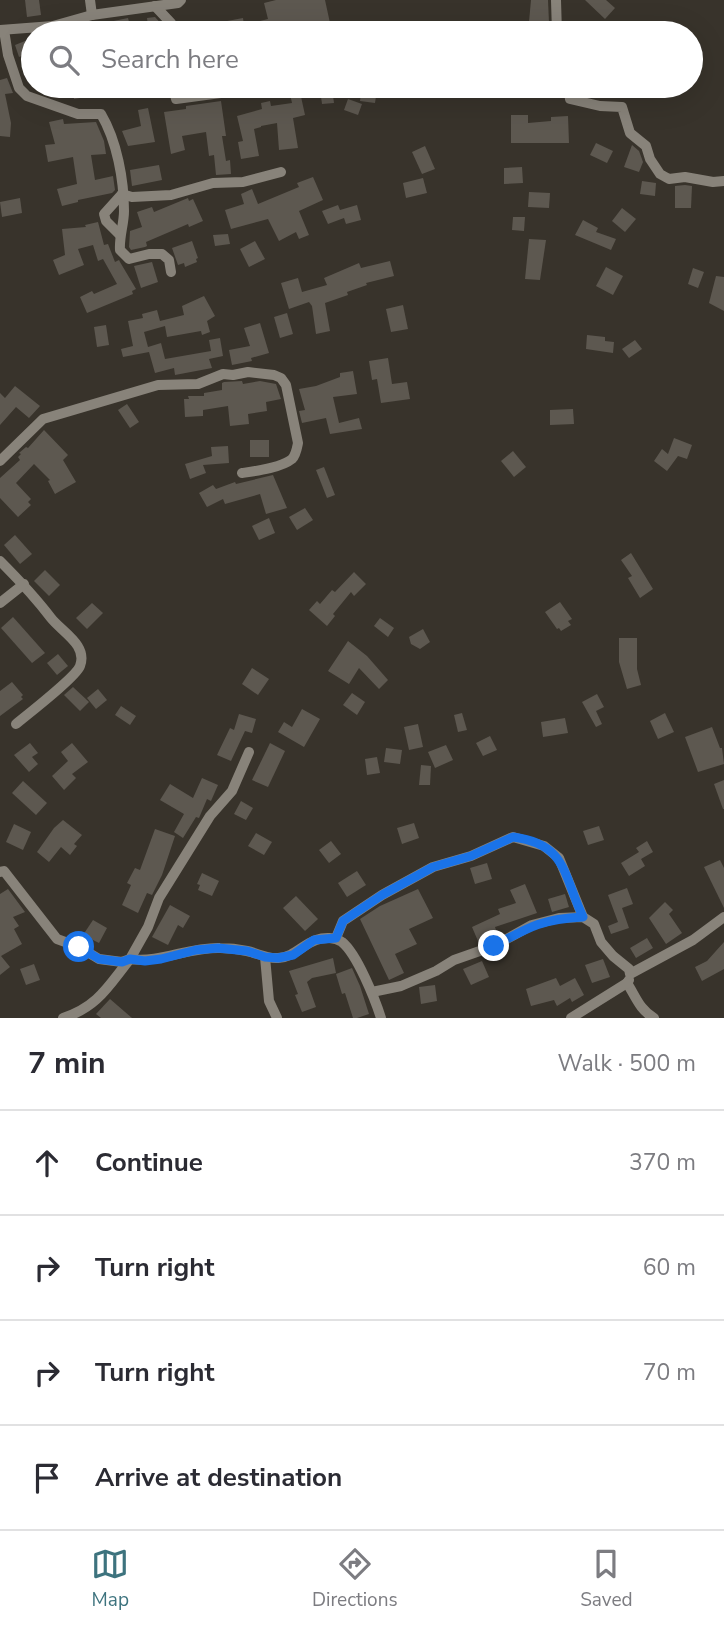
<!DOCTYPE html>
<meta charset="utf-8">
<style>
:root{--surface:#fff;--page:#f7f7f7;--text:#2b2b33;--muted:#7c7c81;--line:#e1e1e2;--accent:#3d737e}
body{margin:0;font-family:"Nunito Sans",sans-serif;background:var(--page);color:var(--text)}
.stop{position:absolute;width:21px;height:21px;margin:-16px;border:5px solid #1a73e8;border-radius:50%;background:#fff}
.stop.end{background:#1a73e8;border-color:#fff;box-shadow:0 2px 7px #0008}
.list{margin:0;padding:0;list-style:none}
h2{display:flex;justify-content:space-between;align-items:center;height:91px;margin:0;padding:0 28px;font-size:30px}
h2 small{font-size:23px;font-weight:400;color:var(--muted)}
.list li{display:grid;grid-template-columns:46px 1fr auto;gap:21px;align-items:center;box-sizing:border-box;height:105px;padding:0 28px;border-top:2px solid var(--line)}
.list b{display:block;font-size:26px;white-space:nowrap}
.list em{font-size:23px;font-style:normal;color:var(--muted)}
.icon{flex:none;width:38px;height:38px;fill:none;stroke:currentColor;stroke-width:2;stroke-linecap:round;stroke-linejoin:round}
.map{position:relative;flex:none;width:724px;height:1018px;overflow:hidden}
.search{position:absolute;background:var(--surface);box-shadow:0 7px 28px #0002;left:21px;right:21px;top:21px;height:77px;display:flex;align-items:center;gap:18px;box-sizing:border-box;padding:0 24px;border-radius:38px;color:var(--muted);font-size:26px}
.sheet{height:511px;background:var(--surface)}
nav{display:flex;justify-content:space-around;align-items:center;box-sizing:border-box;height:98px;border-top:2px solid var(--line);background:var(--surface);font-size:19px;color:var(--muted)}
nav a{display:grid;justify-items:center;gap:4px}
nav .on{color:var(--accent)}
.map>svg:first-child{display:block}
</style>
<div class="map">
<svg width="724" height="1018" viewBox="0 0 724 1018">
<rect width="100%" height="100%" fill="#38332b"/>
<g fill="#5d5850">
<path d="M25,0H39L41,15L27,17Z"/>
<path d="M276,0H325L330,23L294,33H180L179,24L206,23V25L243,18L244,25L268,19L264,3Z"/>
<path d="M531,0H548L549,23L529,22Z"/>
<path d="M585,0H606L615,8L605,19Z"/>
<path d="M155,17L163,26L164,33H149L147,18Z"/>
<path d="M128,18L132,33H78V28L104,25V23Z"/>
<path d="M30,39L33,52L19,57L15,45Z"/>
<path d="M7,78L13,93L5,94L11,123L10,137L0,136V80Z"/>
<path d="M72,86H91L93,96L74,99Z"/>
<path d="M332,88L334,103L322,104L320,89Z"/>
<path d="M362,88L377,90L375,103L360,101Z"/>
<path d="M300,92L305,115L293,118L298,148L279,150L277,123L261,126V127L254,129L259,156L241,159L238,142L243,141L237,116L262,109L261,103L270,101L271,106L292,103L290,94Z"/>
<path d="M348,99L362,104L358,115L344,110Z"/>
<path d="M221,101L226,136H222L226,161L230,160L231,174L216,175L214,155L209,156L206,132L182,136L185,150L171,154L164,112L186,109V106Z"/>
<path d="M148,108L155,142L128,146L122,131L141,126L138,110Z"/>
<path d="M511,115H528V123L551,121V117L568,116L569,143H511Z"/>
<path d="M63,119L64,124L96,122L104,141L106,154L91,155L95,180L113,176L115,190L112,193L78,200V202L62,206L57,189L77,184L73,157L48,162L45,145L55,144L49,122Z"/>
<path d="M596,143L613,151L607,163L590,155Z"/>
<path d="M632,145L639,151L643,162L639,172L624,167Z"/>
<path d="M425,146L435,169L422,174L412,152Z"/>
<path d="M159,165L162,180L132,186L130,170Z"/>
<path d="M522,167L523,183L504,184V168Z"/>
<path d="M313,177L323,200L299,211L309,235L299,239L296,232L279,241L268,219L231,229L225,210L244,204L241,194L252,189L258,204L299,187L297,183Z"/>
<path d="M423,178L427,193L406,198L403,183Z"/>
<path d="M642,181L656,183L655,196L640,194Z"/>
<path d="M685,185L692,186L691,208H675V186Z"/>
<path d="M529,192L550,193L549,208L528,207Z"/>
<path d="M20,198L22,213L2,217L0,202Z"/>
<path d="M188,198L189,201L193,199L203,221L189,227L188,224L146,242L147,246L145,247L131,250L129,247L130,231L142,227L137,212L152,207L154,212Z"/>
<path d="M338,205L340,210L357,205L361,220L346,224L344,218L328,224L322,211Z"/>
<path d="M622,208L636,219L625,232L612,221Z"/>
<path d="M513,217H525L524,231L512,230Z"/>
<path d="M583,220L598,228L596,232L616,239L611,250L575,235Z"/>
<path d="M98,222L104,245L108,244L115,262L119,260L120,262L136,289L132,291L133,294L87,313L80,297L92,291L94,294L117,284L103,259L98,261L93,245L78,249L84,265L59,275L53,260L65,255L62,229L86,227L85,225Z"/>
<path d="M228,234L230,244L215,246L213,235Z"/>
<path d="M529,239L546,240L540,280L525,279Z"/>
<path d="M192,241L198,258L196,259L197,262L185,267L184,263L178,265L172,248Z"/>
<path d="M255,241L265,259L249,267L240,249Z"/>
<path d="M390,261L394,276L366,283L367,285L347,292L348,295L325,303L330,331L316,334L312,306L309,302L289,309L281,283L298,278L302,292L327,285L324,278L359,263L361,268Z"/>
<path d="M152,262L158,282L141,288L134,266Z"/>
<path d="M606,267L623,276L613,295L596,286Z"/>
<path d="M693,268L704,272L698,288L688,284Z"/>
<path d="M716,276L724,277V311L709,303Z"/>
<path d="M204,296L215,316L207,321L210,332L202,335L201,331L167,337L165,326L144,332L148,347L161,343L165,359L211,351L209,340L220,338L223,356L209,359L212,368L175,375L174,368L155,373L149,352L123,357L121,349L133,346L128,321L143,318L142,314L157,310L160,321L184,315L182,306Z"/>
<path d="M403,305L408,329L391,332L386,309Z"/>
<path d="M287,313L293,334L280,338L274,317Z"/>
<path d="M260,323L269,353L251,358L252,361L232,365L229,350L250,346L244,328Z"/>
<path d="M106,325L109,345L97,347L94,327Z"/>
<path d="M587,335L605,337V341L614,342L613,353L586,349Z"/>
<path d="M635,340L642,349L629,358L622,349Z"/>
<path d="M388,358L392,384L407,382L410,399L381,403L377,379L372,380L369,361Z"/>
<path d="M353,371L357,394L333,397L339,423L359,418L362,429L330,434L326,418L302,423L299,411L305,410L299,389L316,386L340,377V373Z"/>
<path d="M242,381L243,384L260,381L276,384L281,399L266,402L267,411L248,414L249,424L230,426L228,406L203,410V416L185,417L184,399H189L188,396H204V393L222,390V383L224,382Z"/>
<path d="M15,386L40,406L29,418L16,407L0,425V393L5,398Z"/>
<path d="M127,404L139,422L130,428L118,410Z"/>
<path d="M573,409L574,424L550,425V410Z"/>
<path d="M44,430L68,455L63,460L76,482L55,494L48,481L50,480L34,464L16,483L31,499L28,502L31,505L18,517L0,498V478L20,460L18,457L21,454L19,453L26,447L28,448Z"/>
<path d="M674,438L692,445L687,459L678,456L667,471L654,461L662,449L668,454Z"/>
<rect x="250" y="440" width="19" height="17"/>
<path d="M228,446L229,463L203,465L206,473L190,479L185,464L212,456L211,447Z"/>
<path d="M513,451L526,467L514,477L501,461Z"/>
<path d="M324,467L335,495L327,498L316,470Z"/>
<path d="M273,475L287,508L266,514L260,494L225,504L223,499L207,507L199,493L213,485L216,489L235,482L236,484Z"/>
<path d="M305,508L313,520L297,530L289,517Z"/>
<path d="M269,518L275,533L259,540L252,526Z"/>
<path d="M15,535L32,554L20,564L4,545Z"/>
<path d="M631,553L653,589L640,598L628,578L632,576L621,560Z"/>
<path d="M45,570L60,585L49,596L34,581Z"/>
<path d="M354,572L366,584L354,596L351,592L333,614L335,616L327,626L309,610L317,601L320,604L332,590L335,592Z"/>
<path d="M560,602L572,619L568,621L571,625L561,631L559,628L557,629L545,612Z"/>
<path d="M92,603L103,613L87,629L76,618Z"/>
<path d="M13,617L45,653L32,663L1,628Z"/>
<path d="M380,618L394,628L388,637L374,626Z"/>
<path d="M423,629L430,642L420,649L411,644L409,637Z"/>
<path d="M619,638H637V669L641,685L627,689L619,662Z"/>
<path d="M348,641L367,656L388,680L379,689L359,668L349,684L328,671Z"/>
<path d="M58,654L68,666L57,675L47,663Z"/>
<path d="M252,668L269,679L258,695L242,684Z"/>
<path d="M12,682L23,695L21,697L23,699L0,716V691Z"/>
<path d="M73,687L89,702L80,711L64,695Z"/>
<path d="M98,689L107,700L96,709L87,698Z"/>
<path d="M352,693L365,702L357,715L343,705Z"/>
<path d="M597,694L604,707L596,711L602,724L596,727L582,702Z"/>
<path d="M121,706L136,716L130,725L115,715Z"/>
<path d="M302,709L320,719L304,747L278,732L284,722L292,727Z"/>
<path d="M462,713L467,730L458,732L454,715Z"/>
<path d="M665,713L674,732L658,739L650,721Z"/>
<path d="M239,714L256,719L252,733L245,731L231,761L217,755L230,728L234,730Z"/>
<path d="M565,718L568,733L543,737L541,722Z"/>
<path d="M418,724L423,747L409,750L404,727Z"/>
<path d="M712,727L720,748H722L724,764L698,772L685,737Z"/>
<path d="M490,736L497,750L483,756L476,743Z"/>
<path d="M30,743L38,753L32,757L38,764L29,772L14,755Z"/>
<path d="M72,743L88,762L72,774L76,778L64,790L52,776L68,761L61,752Z"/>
<path d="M270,743L285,751L268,787L252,780Z"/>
<path d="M446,745L453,760L435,768L428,752Z"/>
<path d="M386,748L402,750L400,764L384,762Z"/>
<path d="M377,757L380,773L367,775L365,759Z"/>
<path d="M421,765L431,766L430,785H419Z"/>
<path d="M202,778L218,785L211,801L207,799L199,818L196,817L183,838L174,832L184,814L160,800L170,784L193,798Z"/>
<path d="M724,780V809H723L714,784Z"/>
<path d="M23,781L47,803L36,815L12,793Z"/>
<path d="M241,801L253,808L246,820L234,814Z"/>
<path d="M63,820L82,835L74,844L77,846L70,855L61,847L49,862L37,852L54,828Z"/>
<path d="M414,823L419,838L402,844L397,828Z"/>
<path d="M14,824L31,832L23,850L6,842Z"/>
<path d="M599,826L604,840L588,845L583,831Z"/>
<path d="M155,829L175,836L162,875L152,895L147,893L138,913L122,905L131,885L127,883L135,868L140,870Z"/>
<path d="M256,833L272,842L264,855L248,846Z"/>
<path d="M331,841L341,854L329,863L319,850Z"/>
<path d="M647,841L653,852L641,859L645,866L629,876L621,863L639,852L636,848Z"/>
<path d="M720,860L724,868V908L704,867Z"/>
<path d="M487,863L492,879L475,884L470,868Z"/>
<path d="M357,871L366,885L347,897L338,883Z"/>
<path d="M202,873L219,881L212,896L198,890L200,885L197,884Z"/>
<path d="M525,884L537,913L495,927L497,933L478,941L472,927L500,914L498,909L516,903L510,890Z"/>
<path d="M627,888L633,904L622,908L629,928L611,934L608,926L618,922L608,895Z"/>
<path d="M8,889L25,912L13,917L19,926L14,929L22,944L1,956L10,967L0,975V894Z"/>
<path d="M418,889L433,918L409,929L417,944L395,954L404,973L389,980L360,919L380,906Z"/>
<path d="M565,894L569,907L552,912L548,899Z"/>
<path d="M296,896L318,919L305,931L283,908Z"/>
<path d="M665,902L673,910L669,914L682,933L666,944L649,918Z"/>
<path d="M170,905L190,916L183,928L178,925L168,945L152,937Z"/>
<path d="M93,920L107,928L99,943L83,935Z"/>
<path d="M647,938L653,948L636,958L630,948Z"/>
<path d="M724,942V969L702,981L695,967L707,961Z"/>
<path d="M333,958L336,973L312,978L307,982L316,1007L302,1012L295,995L298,994L289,971Z"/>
<path d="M603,959L610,977L592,983L585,965Z"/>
<path d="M482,961L489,977L471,985L463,969Z"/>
<path d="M34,964L40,980L26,985L20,969Z"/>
<path d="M352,968L360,986L369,1014L357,1018H353L345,993L342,994L336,974Z"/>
<path d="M556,978L560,986L575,978L584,995L572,1002L570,998L557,1006L554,1000L531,1006L526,989Z"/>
<path d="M435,985L437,1001L421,1004L419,987Z"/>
<path d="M110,999L132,1018H101L96,1014Z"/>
</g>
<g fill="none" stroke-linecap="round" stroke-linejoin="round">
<g stroke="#88837a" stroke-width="10">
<path d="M90,0L92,15"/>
<path d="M556,0L557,33"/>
<path d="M155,6L171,23L172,33"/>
<path d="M0,30L53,26L92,15L178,3L181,0"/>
<path d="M4,30L8,55L19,88L27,96L78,114H101C117,141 124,180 124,211C124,224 119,237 120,250L129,259L149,254H162L169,260L171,272"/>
<path d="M173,86L176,99L228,92L245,86"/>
<path d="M568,86L570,99L600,106L622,107L630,133L646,146L650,159L660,174L669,179L685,177L713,182L724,181"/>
<path d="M122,194L132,197L171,195L213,183L243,182L281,172"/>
<path d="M120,235L106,221L104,214L122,194"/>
<path d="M0,461L43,419L158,385L198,384L223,374L233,375L248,372L274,375L281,378L286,385L298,443C297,448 296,455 292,459C281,468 256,471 242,473"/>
<path d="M0,561C19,580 35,597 51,618C62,632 88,645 80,666C76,677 28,714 16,724"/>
<path d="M0,603L24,584"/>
<path d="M0,872L4,871L57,939L79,947L99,959L122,962L130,959L148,927L159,898L210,816L232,791L249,752"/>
<path d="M336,938L343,921L382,895L433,867L471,856L513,837L544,846L559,858L583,917"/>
<path d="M265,957L269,1001L277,1018"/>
<path d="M629,980L627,983C636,997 639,1009 654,1018"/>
<path d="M372,992L401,986L436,971L454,960L494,946L532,925L559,918L583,917L594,924L601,942L613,956L629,969L630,974L693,940L724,917"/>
<path d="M63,1018C98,1007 109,985 130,959C161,963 188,947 220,948C228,948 238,949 247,951C257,953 267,959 278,958C294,957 302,945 316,940C324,937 335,937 342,942C357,954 375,999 381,1018"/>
<path d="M571,1018L627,983"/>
</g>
</g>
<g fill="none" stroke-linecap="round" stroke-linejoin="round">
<path stroke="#1a73e8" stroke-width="9" d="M79,947L99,959L122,962L130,959L145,961L161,959L196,950L218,948L247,951L265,957L278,958L293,955L314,940L336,938L343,921L382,895L433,867L471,856L513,837C567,844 563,875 583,917C542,919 529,927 494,946"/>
</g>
</svg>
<div class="stop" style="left:79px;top:947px"></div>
<div class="stop end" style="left:494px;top:946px"></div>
<div class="search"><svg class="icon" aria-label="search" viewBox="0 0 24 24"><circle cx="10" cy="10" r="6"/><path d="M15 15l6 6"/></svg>Search here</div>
</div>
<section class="sheet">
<h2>7 min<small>Walk · 500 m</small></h2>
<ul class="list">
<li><svg class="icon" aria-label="ahead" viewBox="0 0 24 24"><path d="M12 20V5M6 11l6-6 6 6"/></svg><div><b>Continue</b></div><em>370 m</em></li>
<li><svg class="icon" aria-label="right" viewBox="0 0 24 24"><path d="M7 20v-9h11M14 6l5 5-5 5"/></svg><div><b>Turn right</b></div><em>60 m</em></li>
<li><svg class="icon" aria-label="right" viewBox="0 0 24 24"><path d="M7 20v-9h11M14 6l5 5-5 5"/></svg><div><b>Turn right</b></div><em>70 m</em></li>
<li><svg class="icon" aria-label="arrive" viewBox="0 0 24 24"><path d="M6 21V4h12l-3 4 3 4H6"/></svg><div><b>Arrive at destination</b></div></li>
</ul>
</section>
<nav>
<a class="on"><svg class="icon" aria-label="map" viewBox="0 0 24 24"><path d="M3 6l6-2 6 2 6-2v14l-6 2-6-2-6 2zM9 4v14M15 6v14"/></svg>Map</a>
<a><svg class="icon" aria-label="directions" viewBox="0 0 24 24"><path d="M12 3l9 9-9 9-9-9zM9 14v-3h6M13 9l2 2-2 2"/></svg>Directions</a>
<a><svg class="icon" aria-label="saved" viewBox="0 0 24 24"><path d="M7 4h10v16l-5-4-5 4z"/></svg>Saved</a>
</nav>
